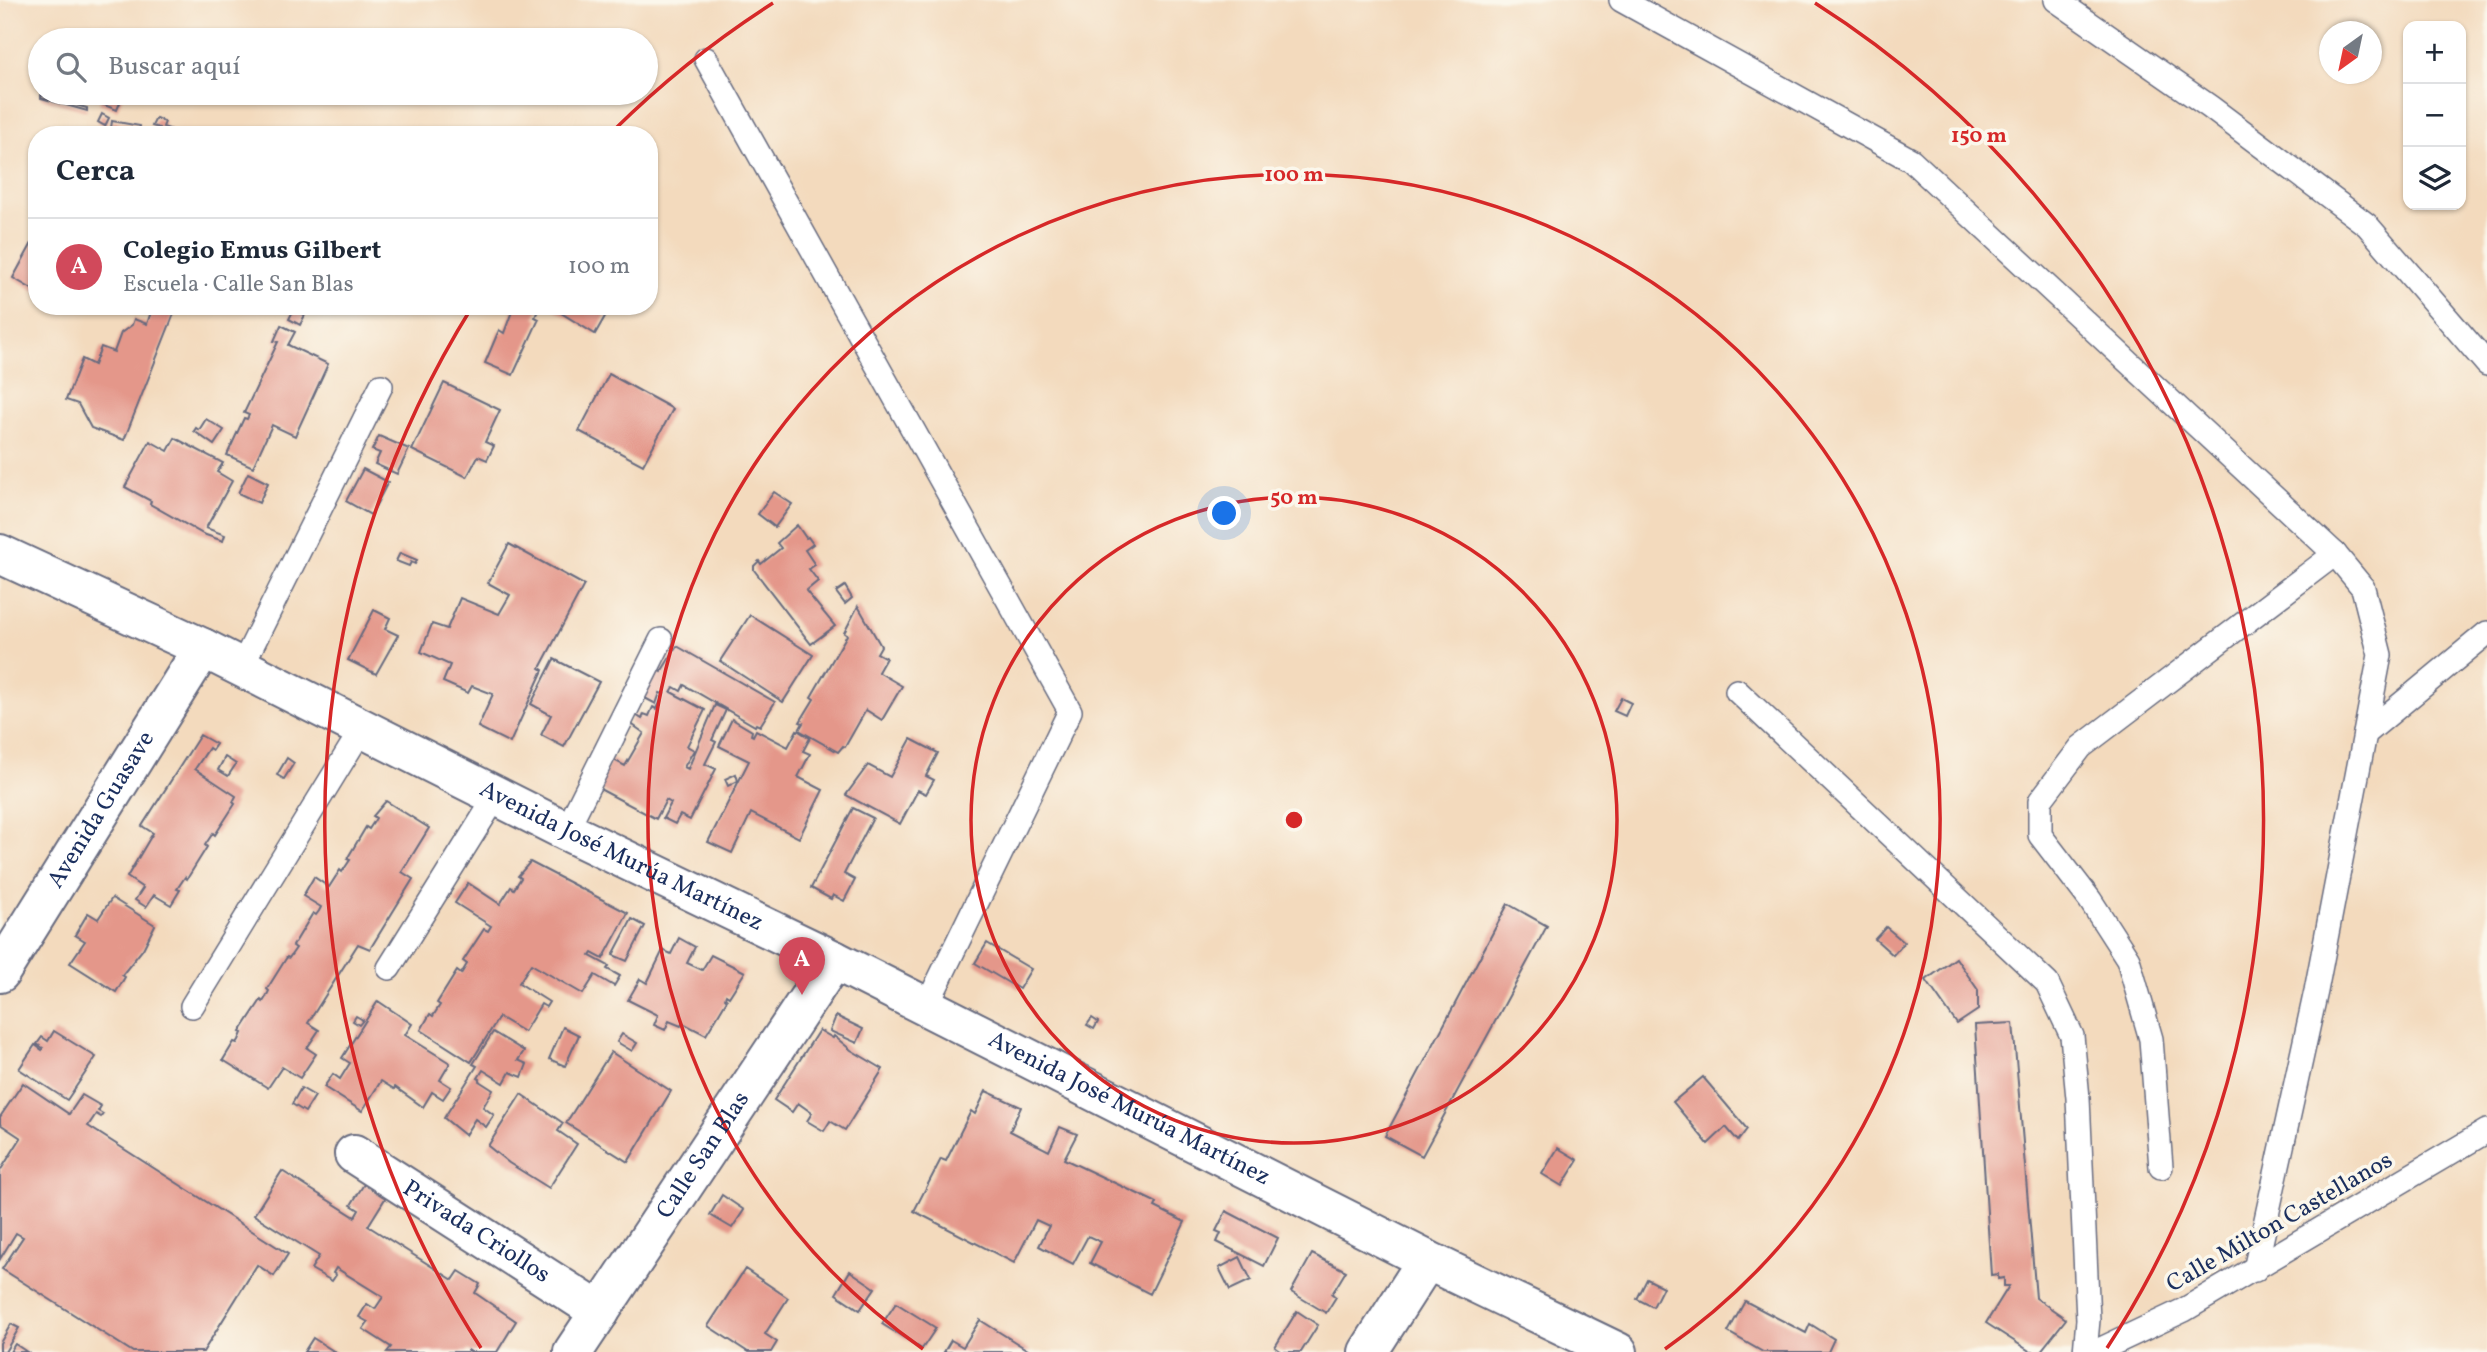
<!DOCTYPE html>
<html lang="es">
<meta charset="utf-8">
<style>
:root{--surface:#fff;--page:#f2f2f3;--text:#1f2937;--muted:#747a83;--line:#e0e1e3;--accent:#d1495b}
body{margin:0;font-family:Vollkorn,serif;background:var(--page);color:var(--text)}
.controls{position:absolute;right:21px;top:21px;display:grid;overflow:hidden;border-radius:14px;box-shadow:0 2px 5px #0004}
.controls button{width:63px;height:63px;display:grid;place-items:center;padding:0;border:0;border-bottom:2px solid var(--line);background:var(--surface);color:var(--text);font:35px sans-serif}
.compass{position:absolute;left:2319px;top:21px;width:63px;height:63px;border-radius:50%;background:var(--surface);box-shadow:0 2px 5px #0004;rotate:213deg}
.you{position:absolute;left:1225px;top:514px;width:24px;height:24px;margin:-18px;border:5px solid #fff;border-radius:50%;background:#1a73e8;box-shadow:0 0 0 10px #1a73e833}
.badge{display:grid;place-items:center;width:46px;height:46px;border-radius:50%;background:var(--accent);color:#fff;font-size:23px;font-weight:700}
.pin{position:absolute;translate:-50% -58px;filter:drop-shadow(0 2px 4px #0008)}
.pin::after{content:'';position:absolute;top:37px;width:24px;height:21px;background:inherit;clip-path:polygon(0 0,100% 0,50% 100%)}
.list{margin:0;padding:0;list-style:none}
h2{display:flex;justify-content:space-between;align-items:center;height:91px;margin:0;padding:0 28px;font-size:30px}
h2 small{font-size:23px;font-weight:400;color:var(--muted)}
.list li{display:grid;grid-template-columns:46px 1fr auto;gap:21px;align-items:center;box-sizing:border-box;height:98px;padding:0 28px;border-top:2px solid var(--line)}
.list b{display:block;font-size:26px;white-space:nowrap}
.list p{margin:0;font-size:23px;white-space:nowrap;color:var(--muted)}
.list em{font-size:23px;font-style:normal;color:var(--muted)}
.icon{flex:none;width:38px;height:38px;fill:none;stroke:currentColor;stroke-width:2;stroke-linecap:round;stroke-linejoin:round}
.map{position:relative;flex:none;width:2487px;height:1352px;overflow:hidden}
.search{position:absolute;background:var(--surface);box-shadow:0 2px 5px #0004;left:28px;top:28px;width:630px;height:77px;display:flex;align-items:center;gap:18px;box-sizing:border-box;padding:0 24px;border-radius:38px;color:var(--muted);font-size:26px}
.panel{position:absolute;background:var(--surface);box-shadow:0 2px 5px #0004;left:28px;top:126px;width:630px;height:189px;border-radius:28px}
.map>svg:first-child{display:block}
</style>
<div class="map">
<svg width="2487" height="1352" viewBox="0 0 2487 1352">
<rect width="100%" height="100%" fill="#fbf7ec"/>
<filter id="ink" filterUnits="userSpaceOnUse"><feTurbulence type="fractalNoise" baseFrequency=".0143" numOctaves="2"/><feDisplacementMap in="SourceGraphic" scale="14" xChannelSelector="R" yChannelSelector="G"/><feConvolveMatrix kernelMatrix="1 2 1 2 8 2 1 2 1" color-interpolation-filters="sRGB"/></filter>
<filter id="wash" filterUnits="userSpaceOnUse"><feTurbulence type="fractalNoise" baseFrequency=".00686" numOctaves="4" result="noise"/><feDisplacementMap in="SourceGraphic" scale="28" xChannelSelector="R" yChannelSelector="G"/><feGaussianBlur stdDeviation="1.57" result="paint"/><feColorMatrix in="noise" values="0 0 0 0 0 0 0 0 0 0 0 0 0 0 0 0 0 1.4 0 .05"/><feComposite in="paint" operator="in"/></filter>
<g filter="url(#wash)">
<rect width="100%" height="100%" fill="#f3dabd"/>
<g id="blocks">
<g fill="#e4978a">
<path d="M103,93H124L117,110L99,103Z"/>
<path d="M41,95L87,108V111L41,98Z"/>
<path d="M102,114L109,118L105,126L98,122Z"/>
<path d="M156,118L165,122L163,127L172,130L171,135H157L159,128L152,126Z"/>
<path d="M112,121L140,126L139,135H110Z"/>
<path d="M37,234V292L13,278Z"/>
<path d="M153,306H177L124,440L91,428L78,404L66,400L82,359L94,365L101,347L114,352L121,333L132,325L134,319L147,324Z"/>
<path d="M514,306H540L535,317L539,319L513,375L485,363L499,330L504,333Z"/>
<path d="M550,306H611L595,334Z"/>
<path d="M294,309L305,315L300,325L289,319Z"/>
<path d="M281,325L295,332L288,345L328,364L295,436L272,425L253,467L227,455L244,418L247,419L249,415L244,413L278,342L274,341Z"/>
<path d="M609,374L673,409L643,465L579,431Z"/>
<path d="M444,383L500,410L485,442L494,446L487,460L478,456L467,477L412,450Z"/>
<path d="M206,419L224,430L214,445L194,431L196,428L199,430Z"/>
<path d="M379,436L409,449L397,474L375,464L380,453L372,450Z"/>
<path d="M175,438L223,463L217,472L232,481L206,528L225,535L223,541L203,534L150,504L151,501L125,487L150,441L168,451Z"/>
<path d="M363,469L388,482L371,515L346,501Z"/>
<path d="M248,473L268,483L259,503L238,493Z"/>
<path d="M774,492L792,504L775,527L758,514Z"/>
<path d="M797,525L806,538L808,537L813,544L805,550L815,565L809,569L818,581L806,591L835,626L811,644L754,570V566L759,561L761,564L781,548L777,543Z"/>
<path d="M509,544L584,585L540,668L543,670L510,743L478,727L493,694L472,686L468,693L443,682L450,665L421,652L432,624L447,629L460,598L499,614L510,595L488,583Z"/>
<path d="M400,553L417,560L415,564L411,562L409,566L396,561Z"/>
<path d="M845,586L852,598L845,604L836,592Z"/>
<path d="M858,606L881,646L877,653L886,658L878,672L902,686L882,720L866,710L845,747L843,746L838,752L799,730L803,723L800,722L814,699L811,697L847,635L844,633Z"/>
<path d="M374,610L390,618L385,629L398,635L376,674L348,660Z"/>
<path d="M750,615L813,655L783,702L720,661Z"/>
<path d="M677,646L775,702L760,726L756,724L755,726L684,685L681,691L674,687L671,692L705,710L687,746L694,750L684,767L688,769L715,705L726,710L712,740L716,742L705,764L716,769L690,820L680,815L675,824L663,818L671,803L666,800L656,819L596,787L612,759L625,766L644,733L630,723L634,714L642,719L644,714L649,716L653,707L657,709L664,694L660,693L656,704L643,697L657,670L661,672Z"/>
<path d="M554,659L599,682L564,747L541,735L551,715L531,704Z"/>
<path d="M1621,698L1631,703L1625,716L1614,711Z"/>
<path d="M732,719L752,731L751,735L753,736L756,730L788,747L797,730L810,738L803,751L810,754L798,777L823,790L799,838L751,813L732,853L708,842L749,761L719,746Z"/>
<path d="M200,735L216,744L212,750L209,748L195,769L236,796L233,802L235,804L215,835L213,833L205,845L207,847L187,879L185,877L177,889L180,890L171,905L154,895L146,907L135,900L143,888L127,877L153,833L142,826Z"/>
<path d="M911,739L938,753L926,776L934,780L926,794L918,790L900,824L846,795L868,765L890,777Z"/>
<path d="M225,757L236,764L228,776L218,770Z"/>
<path d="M287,758L294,763L284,779L277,775Z"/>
<path d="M736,774L738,781L728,786L725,779Z"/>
<path d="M386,801L429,828L402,872L413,879L370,949L358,944L308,1023L319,1030L307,1048L316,1054L300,1078L282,1067L268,1088L223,1060L234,1042L237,1043L239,1040L242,1033L240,1032L261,1000L263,1002L266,997L269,991L267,989L287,957L289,958L296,948L293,946L313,913L316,915L319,911L321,907L303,896L314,877L329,887L340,870L342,872L350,860L347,859L366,827L369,829L373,823L376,818L373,816Z"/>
<path d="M853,808L873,818L844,874L855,880L844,901L833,895L831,899L811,888Z"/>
<path d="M530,862L628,913L603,959L592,953L590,956L609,966L607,969L620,976L614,986L595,975L583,994L531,964L519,983L549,1002L546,1007L541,1004L524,1032L499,1017L471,1062L421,1030L430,1014L433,1016L440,1005L437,1003L457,971L461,974L467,964L463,961L484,929L488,931L491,926L455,903L468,883L500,904L511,887L514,889L521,878L518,876Z"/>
<path d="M112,898L155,925L143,949L122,975L125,977L116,992L70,963L85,941L75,935L88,913L98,919Z"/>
<path d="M1508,904L1547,926L1422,1156L1385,1136Z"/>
<path d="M632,919L645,926L627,961L613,955Z"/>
<path d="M1886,927L1904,942L1893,955L1875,939Z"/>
<path d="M679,938L695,947L687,963L702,970L711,955L745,972L729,997L726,995L725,998L727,1000L706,1035L683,1023L681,1026L669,1021L665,1030L654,1025L658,1015L628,1000L640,979L647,983L663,950L671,954Z"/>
<path d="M987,943L1031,969L1019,989L975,963Z"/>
<path d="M1956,958L1978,990V1010L1957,1024L1926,980Z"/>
<path d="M378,1001L412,1024L405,1035L450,1063L440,1080L451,1087L443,1099L432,1092L423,1107L395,1087L394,1089L381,1081L362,1111L324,1087L333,1074L340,1079L350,1063L342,1058Z"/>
<path d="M356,1016L363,1020L359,1025L353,1021Z"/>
<path d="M836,1016L863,1029L857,1043L830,1031Z"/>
<path d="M1092,1018L1098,1022L1094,1029L1087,1025Z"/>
<path d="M2013,1023L2036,1298L2066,1319L2040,1352H2031L1986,1323L2009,1286H2004V1278L1998,1279V1274L1991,1275L1975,1025Z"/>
<path d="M563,1027L579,1035L565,1066L549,1059Z"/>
<path d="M819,1030L833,1038L834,1036L851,1050L883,1069L845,1130L830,1121L824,1131L807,1121L812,1113L798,1103L792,1112L774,1100Z"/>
<path d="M54,1031L96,1057L67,1100L19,1069L35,1045L42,1050L43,1048L37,1044L42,1037L48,1041Z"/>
<path d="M493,1032L524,1051L518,1060L527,1064L522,1077L510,1072L504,1083L483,1070L478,1078L480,1079L479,1081L493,1090L483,1107L494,1115L486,1127L475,1119L465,1135L444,1118L477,1066L473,1064Z"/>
<path d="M622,1034L637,1043L632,1051L617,1042Z"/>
<path d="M611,1052L671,1091L628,1162L566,1123Z"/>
<path d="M1703,1077L1747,1129L1738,1141L1726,1127L1708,1144L1673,1102Z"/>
<path d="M23,1083L69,1114L82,1095L101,1106L98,1111L103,1114L101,1117L96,1114L88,1126L288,1254L274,1276L257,1265L203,1352H133L2,1269L23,1237L16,1233L0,1259V1171L21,1138L0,1124V1117Z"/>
<path d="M301,1088L315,1096L305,1112L292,1104Z"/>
<path d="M986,1091L1021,1107L1010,1131L1049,1151L1060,1127L1077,1134L1064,1159L1153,1201L1157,1203L1155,1207L1185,1222L1150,1294L1090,1263L1101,1242L1088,1236L1073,1264L1039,1246L1049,1226L1036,1220L1014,1263L914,1211L941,1159L946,1161L971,1111L975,1114Z"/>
<path d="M521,1094L563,1123L558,1131L577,1144L549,1188L509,1163L488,1146Z"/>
<path d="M1558,1148L1578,1160L1562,1186L1542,1174Z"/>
<path d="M282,1171L355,1217L359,1210L351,1205L364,1184L386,1197L368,1226L453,1280L459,1271L480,1284L475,1293L516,1321L497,1352H471L468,1350L467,1352H387L391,1347L363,1329L368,1322L359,1317L367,1304L375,1309L383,1297L336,1268L333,1273L336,1275L332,1281L311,1269L319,1256L254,1215Z"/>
<path d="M722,1195L744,1210L732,1228L710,1215Z"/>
<path d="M1226,1211L1278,1238L1264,1266L1217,1242L1221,1233L1216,1231Z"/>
<path d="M1312,1254L1346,1271L1332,1294L1336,1297L1326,1313L1291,1292Z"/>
<path d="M1240,1257L1251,1280L1230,1290L1219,1268Z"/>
<path d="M745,1269L788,1298L765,1334L777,1342L771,1352H748L708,1326Z"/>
<path d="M850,1271L875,1288L860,1310L836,1294Z"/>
<path d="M1647,1279L1663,1287L1653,1307L1637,1299Z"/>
<path d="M1745,1301L1806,1333L1810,1324L1834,1339L1828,1352H1763L1728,1332Z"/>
<path d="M896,1303L936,1328L922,1349L882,1324Z"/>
<path d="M1297,1311L1318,1325L1301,1352H1282L1275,1347Z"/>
<path d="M980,1320L1031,1352H944L951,1340L963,1347Z"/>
<path d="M11,1324L19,1328L5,1352H0V1343Z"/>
<path d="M313,1338L335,1352H304Z"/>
<path d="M15,1344L27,1352H10Z"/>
</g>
</g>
</g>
<g filter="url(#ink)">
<use href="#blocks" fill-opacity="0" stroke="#676b7f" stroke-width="2"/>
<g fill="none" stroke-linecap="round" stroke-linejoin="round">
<defs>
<g id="service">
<path d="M1621,0L1911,160L2335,554L2081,747L2040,801V835L2090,900L2128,959L2151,1039L2161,1167"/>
<path d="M2056,0L2210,107L2367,225L2487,364"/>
<path d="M706,59L1070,711L926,1007"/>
<path d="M242,666L381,386"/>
<path d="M1737,691L2047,983L2072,1036L2078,1098L2088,1320L2085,1352"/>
<path d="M2365,734L2487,633"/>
<path d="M566,831L661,640"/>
<path d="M389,968L497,795"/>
<path d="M192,1006L362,729"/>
<path d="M2255,1270L2316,991L2380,655L2363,588L2335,554"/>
<path d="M2095,1352L2184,1310L2487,1131"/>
</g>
<g id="minor">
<path id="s1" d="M0,973L203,648"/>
<path id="s2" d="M354,1154L600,1312"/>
<path id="s3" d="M573,1352L834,960"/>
</g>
<path id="tertiary" d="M1368,1352L1427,1260"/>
<g id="secondary">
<path id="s4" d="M0,554L203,648L566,831L834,960L1427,1260L1618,1352"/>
</g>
</defs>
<use href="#service" stroke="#676b7f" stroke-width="26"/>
<use href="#minor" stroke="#676b7f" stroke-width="42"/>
<use href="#tertiary" stroke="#676b7f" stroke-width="42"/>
<use href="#secondary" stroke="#676b7f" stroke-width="42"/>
<use href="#service" stroke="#fff" stroke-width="23"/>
<use href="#minor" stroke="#fff" stroke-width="38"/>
<use href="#tertiary" stroke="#fff" stroke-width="38"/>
<use href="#secondary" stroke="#fff" stroke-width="38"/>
</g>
</g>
<g fill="none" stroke="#d62828" stroke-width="3.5">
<circle cx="1294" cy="820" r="323"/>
<path d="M923 1349A646 646 0 1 1 1665 1349"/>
<path d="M481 1348A969 969 0 0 1 472 307M615 129A969 969 0 0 1 773 3M1815 3A969 969 0 0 1 2107 1348"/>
</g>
<g text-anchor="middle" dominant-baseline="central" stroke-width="7" stroke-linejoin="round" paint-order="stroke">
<g font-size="24" fill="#1b2f5e" stroke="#fbf7ec">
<text stroke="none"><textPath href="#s1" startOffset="192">Avenida Guasave</textPath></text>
<text stroke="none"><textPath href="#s4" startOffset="691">Avenida José Murúa Martínez</textPath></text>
<text stroke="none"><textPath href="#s4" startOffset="1258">Avenida José Murúa Martínez</textPath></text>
<text stroke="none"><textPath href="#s3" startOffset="236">Calle San Blas</textPath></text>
<text transform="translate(2280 1223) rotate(-30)">Calle Milton Castellanos</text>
<text stroke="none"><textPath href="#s2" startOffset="145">Privada Criollos</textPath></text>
</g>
</g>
<circle cx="1294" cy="820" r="10" fill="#d62828" stroke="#fbf7ec" stroke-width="3.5"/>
<g font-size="21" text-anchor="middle" font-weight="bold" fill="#d62828" stroke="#fbf7ec" stroke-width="7" stroke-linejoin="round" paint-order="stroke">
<text x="1979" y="142">150 m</text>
<text x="1294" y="181">100 m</text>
<text x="1294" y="504">50 m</text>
</g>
</svg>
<div class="controls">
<button>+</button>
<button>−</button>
<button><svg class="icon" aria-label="layers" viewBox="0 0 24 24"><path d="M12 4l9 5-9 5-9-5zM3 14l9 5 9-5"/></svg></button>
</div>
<svg class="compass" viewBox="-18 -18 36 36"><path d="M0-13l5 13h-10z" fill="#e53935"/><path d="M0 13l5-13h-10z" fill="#747a83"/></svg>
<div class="you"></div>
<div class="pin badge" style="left:802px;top:995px">A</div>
<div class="search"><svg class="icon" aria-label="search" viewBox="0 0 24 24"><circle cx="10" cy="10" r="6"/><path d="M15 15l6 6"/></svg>Buscar aquí</div>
<section class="panel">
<h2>Cerca<small></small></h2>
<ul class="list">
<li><span class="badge">A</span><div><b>Colegio Emus Gilbert</b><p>Escuela · Calle San Blas</p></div><em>100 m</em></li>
</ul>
</section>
</div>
